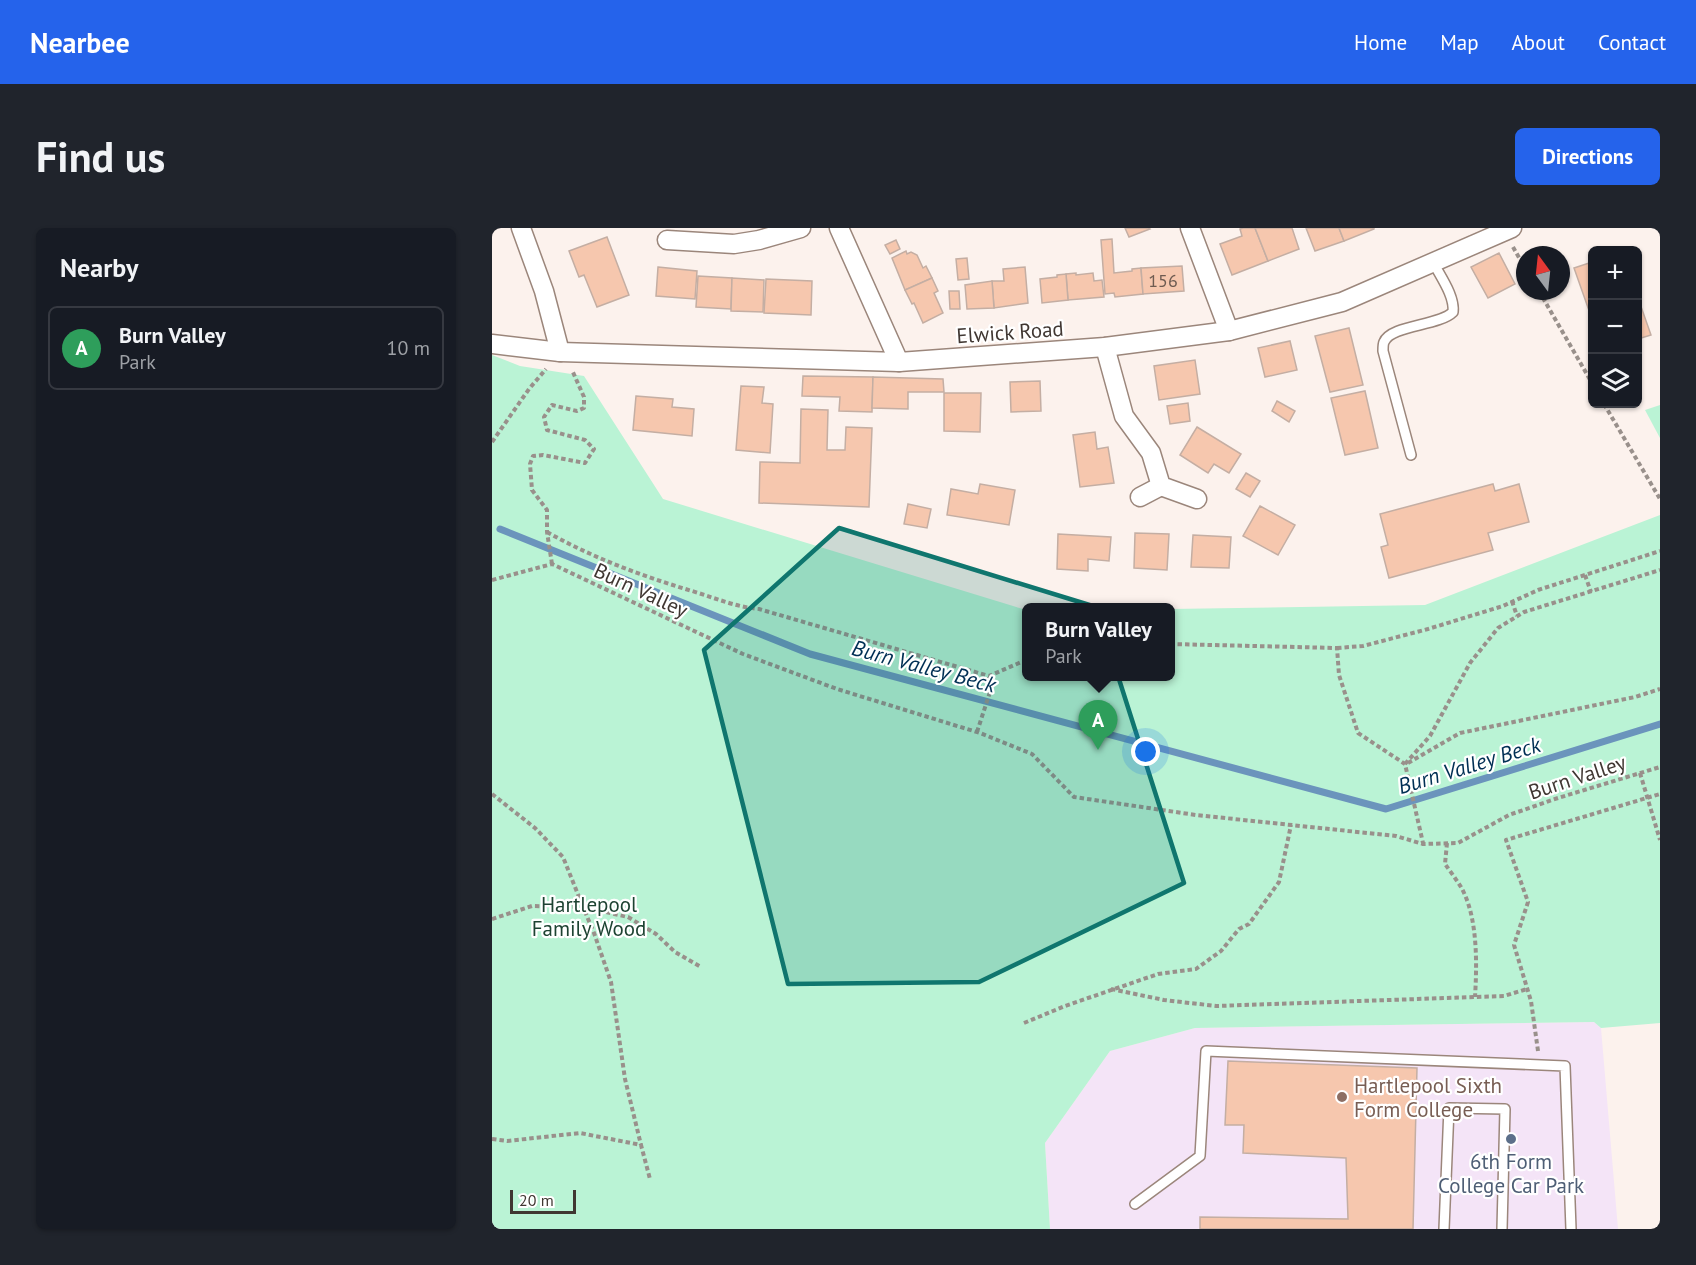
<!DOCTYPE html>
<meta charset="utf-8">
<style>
:root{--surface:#171b24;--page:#20242c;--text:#f1f3f6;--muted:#9ea1a6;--line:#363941;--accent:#2563eb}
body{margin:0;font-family:"PT Sans",sans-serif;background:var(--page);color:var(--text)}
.controls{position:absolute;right:18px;top:18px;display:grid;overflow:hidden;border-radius:9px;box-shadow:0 2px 4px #0004}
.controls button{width:54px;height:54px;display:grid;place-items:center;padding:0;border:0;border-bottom:2px solid var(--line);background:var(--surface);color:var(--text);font:30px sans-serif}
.compass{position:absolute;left:1024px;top:18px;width:54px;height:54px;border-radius:50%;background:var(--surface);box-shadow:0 2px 4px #0004;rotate:345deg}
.scale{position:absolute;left:18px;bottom:15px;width:66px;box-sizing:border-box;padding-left:6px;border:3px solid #403732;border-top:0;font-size:16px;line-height:21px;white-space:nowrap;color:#403732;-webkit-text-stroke:4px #fff;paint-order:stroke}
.you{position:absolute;left:654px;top:524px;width:21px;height:21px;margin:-15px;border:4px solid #fff;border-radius:50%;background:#1a73e8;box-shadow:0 0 0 9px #1a73e833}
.badge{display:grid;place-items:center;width:39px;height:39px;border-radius:50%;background:var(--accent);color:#fff;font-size:20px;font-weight:700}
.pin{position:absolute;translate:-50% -50px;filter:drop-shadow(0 2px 3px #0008)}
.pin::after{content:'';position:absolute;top:32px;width:21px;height:18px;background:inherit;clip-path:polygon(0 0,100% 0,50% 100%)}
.popup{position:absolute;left:530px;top:375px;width:153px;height:78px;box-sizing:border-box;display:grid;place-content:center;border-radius:9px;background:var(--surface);filter:drop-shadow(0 2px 4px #0005);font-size:20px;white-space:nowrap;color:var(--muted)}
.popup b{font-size:22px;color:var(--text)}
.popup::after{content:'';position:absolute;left:50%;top:100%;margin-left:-12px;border:12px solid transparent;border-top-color:var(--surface)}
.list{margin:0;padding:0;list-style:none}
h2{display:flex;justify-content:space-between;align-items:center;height:78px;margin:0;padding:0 24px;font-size:26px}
h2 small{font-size:20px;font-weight:400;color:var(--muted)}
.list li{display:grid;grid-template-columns:39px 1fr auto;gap:18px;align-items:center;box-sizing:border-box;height:84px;margin:0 12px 12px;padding:0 12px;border:2px solid var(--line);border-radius:9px}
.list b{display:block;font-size:22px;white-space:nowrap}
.list p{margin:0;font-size:20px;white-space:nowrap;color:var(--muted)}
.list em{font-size:20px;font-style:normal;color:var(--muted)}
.icon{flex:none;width:33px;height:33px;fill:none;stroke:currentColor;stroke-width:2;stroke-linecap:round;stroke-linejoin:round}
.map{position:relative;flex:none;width:1168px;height:1001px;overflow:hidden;border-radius:9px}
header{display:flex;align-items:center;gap:36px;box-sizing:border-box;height:84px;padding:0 30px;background:var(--accent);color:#fff}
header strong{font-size:28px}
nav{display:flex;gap:33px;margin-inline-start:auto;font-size:21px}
.intro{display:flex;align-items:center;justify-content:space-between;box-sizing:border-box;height:144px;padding:0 36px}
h1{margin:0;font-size:42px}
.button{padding:15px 27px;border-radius:9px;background:var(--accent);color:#fff;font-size:21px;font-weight:700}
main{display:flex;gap:36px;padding:0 36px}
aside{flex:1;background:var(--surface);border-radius:9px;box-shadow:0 2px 4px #0004}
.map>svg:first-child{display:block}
</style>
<header>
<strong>Nearbee</strong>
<nav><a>Home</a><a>Map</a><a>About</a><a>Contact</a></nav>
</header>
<div class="intro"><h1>Find us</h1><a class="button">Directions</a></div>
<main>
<aside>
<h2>Nearby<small></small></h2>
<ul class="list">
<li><span class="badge" style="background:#2e9e5b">A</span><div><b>Burn Valley</b><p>Park</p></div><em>10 m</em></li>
</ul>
</aside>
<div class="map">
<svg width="1168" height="1001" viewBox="0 0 1168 1001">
<rect width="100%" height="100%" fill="#fcf2ed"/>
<path fill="#f4e4f7" d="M1102,794L1109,800L1126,1001H558L553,915L618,823L703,800Z"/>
<g fill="#baf3d5">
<path d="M0,127L28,138L92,148L171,271L534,382V448H678V381L933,377L1168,287V795L1109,800L1102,794L703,800L618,823L553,915L558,1001H0Z"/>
<path d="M1168,177V210L1153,182Z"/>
</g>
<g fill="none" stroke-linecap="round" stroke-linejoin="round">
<path stroke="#6b94bc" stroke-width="7" d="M8,301L318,426L894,581L1168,496"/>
</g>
<g fill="#f6c7ae" stroke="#c4aea3" stroke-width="1.5">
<path d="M633,0H657L658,1L637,9Z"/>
<path d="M751,0H763L776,33L740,47L728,16L750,8L748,1Z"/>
<path d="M763,0H800L807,21L776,33Z"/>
<path d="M814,0H847L852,13L823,23Z"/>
<path d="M847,0H882V1L852,13Z"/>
<path d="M115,9L137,67L105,79L92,47L87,49L77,23Z"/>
<path d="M620,11L622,45L640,43V41L649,40L651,66L623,69L622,65L613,66L609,12Z"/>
<path d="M404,12L408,21L398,26L393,17Z"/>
<path d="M414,23L415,26L419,24L425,27L431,40L434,38L440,50L413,62L400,30Z"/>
<path d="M1007,25L1023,56L996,70L979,39Z"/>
<path d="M475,30L477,51L466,52L464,31Z"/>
<path d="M1100,34V91L1082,40Z"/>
<path d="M690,38L692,63L651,66L649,40Z"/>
<path d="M166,39L205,43L203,71L164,68Z"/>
<path d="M533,39L536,75L502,80L500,53H512L511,41Z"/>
<path d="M584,45V47L601,45L602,53L610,52L612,69L576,72L574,46Z"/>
<path d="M574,46L576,72L550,75L548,51L565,49V47Z"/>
<path d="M206,48L240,50L239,81L204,79Z"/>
<path d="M240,50L272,52L271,84L239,83Z"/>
<path d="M440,50L446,63L442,65L451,85L431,95L422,75L420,76L413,62Z"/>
<path d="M274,51L320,53L319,87L272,85Z"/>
<path d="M500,53L502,80L475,81L473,57Z"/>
<path d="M457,63H467L468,81H458Z"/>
<path d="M1146,70L1159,107L1146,111Z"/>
<path d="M857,100L871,157L838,164L823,108Z"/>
<path d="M798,113L805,142L773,149L766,120Z"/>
<path d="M703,132L708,166L667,172L662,138Z"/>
<path d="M311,148L381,149L380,184L347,183L348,169L310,168Z"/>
<path d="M381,149L451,151L452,164H416V181L380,180Z"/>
<path d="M548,153L549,183L519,184L518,154Z"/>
<path d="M249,158L272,159L270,175L281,176L278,225L244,222Z"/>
<path d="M873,163L886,220L853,227L839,170Z"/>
<path d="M452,165H489L488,204L452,203Z"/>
<path d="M144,168L181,171L180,179L202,181L200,208L141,202Z"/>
<path d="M785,173L803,183L797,194L780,183Z"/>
<path d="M696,175L698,193L678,196L675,178Z"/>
<path d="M309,181L336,182L335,222H353L354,199L380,200L377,279L267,275L268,234L308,235Z"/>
<path d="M705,199L749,226L737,245L722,236L716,245L688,227Z"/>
<path d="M603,204L605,221L616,219L622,255L588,259L581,207Z"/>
<path d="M754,245L768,253L758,269L744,261Z"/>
<path d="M488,256L523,262L517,297L455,287L459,261L486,266Z"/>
<path d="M1001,256L1003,263L1027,256L1037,294L996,305L1001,322L897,350L889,319L896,317L888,286Z"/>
<path d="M416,276L439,281L435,300L412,296Z"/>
<path d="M768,278L803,297L786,327L751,308Z"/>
<path d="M643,305L677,306L675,342L642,340Z"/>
<path d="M566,306L619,309L617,333L596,331V343L565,341Z"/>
<path d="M701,307L739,309L737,340L699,339Z"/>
<path d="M736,833L925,840L921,1001H708V989L856,991L854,930L751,925L752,897H733Z"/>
</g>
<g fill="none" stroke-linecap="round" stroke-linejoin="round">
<defs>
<g id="service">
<path d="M919,227L891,123C891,120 891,116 892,114C899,97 947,98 961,84C963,68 948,48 941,34"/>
<path d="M643,976L708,928L714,823L1073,838L1079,1001"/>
<path d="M952,1001L957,880L1013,881L1010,1001"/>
</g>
<g id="minor">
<path d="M29,0L52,63L68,124"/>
<path d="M347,0L407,134"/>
<path d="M698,0L737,103"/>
<path d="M175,12L242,16L267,12L309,0"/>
<path d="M0,116L68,124L407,134L613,119L737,103L850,74L1020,0"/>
<path d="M613,119L632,188L659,225L669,258L705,271"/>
<path d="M648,269L669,258"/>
</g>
</defs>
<use href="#service" stroke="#9b867b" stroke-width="12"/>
<use href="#minor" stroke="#9b867b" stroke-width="21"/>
<g stroke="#99908b" stroke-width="4" stroke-dasharray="4.5 3" stroke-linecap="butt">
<path d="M1021,19L1033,40"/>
<path d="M1047,63L1100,155"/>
<path d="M1112,176L1168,271"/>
<path d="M0,214L37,161L54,141"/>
<path d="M55,304C101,330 150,348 200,363C223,370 244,379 267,381L497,448L534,432"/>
<path d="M60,336L55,304V282L40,262L38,236L41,228L51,227L93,235L102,221L93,212L55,202L52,189L60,177L85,183L92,180V169L80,142"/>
<path d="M1093,347L1099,364"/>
<path d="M0,352L60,336L251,426L345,461L488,505L540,526L582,569L704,587L904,608L931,616L966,615L1017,587L1066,570L1168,539"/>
<path d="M1020,373L1025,388"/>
<path d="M678,416L845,420L847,447L866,505L913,536L931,615"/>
<path d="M845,420L871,418L936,401L1011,378L1046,362L1168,323"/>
<path d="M485,504L498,464L497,448"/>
<path d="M916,535L968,505L1143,469L1168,461"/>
<path d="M913,536L938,508L978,435L1006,400L1032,384L1168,342"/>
<path d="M1148,545L1168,612"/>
<path d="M0,566L43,600L71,629L91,679L136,689L164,706L183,724L209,739"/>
<path d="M955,615L953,636C958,643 964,651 969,659C986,689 985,736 983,769"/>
<path d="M0,691L40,678L91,679L102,705L119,754L133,851L149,917"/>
<path d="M619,761L672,772L724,778L1012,768L1035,761"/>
<path d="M532,795L573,778L666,746L704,741L729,723L747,701L757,696L787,654L799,597"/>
<path d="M1046,823L1039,773L1022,717L1036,674L1014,612L1168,566"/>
<path d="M0,911L15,913L88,905L149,917L158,951"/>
</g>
<use href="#service" stroke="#fff" stroke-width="9"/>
<use href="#minor" stroke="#fff" stroke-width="18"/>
</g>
<path fill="#0f766e" fill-opacity="0.2" stroke="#0f766e" stroke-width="4.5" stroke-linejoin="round" d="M347,300L604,379L692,655L487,754L296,756L212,422Z"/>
<circle fill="#8d6e63" stroke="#fff" stroke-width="2" cx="850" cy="869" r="6"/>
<circle fill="#5c6f8a" stroke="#fff" stroke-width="2" cx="1019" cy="911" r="6"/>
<g text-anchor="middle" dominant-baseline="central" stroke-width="4.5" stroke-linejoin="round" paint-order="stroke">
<g font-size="18" fill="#6e5b51">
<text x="671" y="52">156</text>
</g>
<g font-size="21" fill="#403732" stroke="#fff">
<text transform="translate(518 104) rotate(-4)">Elwick Road</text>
<text transform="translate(149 362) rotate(25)">Burn Valley</text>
<text transform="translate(1085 549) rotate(-18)">Burn Valley</text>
</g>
<g font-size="21" fill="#1d4332" stroke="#fff">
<text x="97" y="676">Hartlepool<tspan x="97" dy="24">Family Wood</tspan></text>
</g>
<g font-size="21" fill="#785e54" stroke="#fff" text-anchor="start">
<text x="862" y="857">Hartlepool Sixth<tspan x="862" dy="24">Form College</tspan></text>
</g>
<g font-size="21" fill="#4e5e75" stroke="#fff">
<text x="1019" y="933">6th Form<tspan x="1019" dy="24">College Car Park</tspan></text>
</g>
<g font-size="22" font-style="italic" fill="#002f54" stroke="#fff">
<text transform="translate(432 438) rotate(15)">Burn Valley Beck</text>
<text transform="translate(977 537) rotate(-17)">Burn Valley Beck</text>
</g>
</g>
</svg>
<div class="controls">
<button>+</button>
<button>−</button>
<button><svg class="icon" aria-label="layers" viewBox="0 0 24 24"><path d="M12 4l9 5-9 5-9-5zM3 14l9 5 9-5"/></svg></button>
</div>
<svg class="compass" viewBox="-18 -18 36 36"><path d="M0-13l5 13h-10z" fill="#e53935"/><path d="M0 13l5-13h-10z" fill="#9ea1a6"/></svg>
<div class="scale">20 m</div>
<div class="you"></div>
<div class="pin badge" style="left:606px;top:522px;background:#2e9e5b">A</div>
<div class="popup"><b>Burn Valley</b>Park</div>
</div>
</main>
